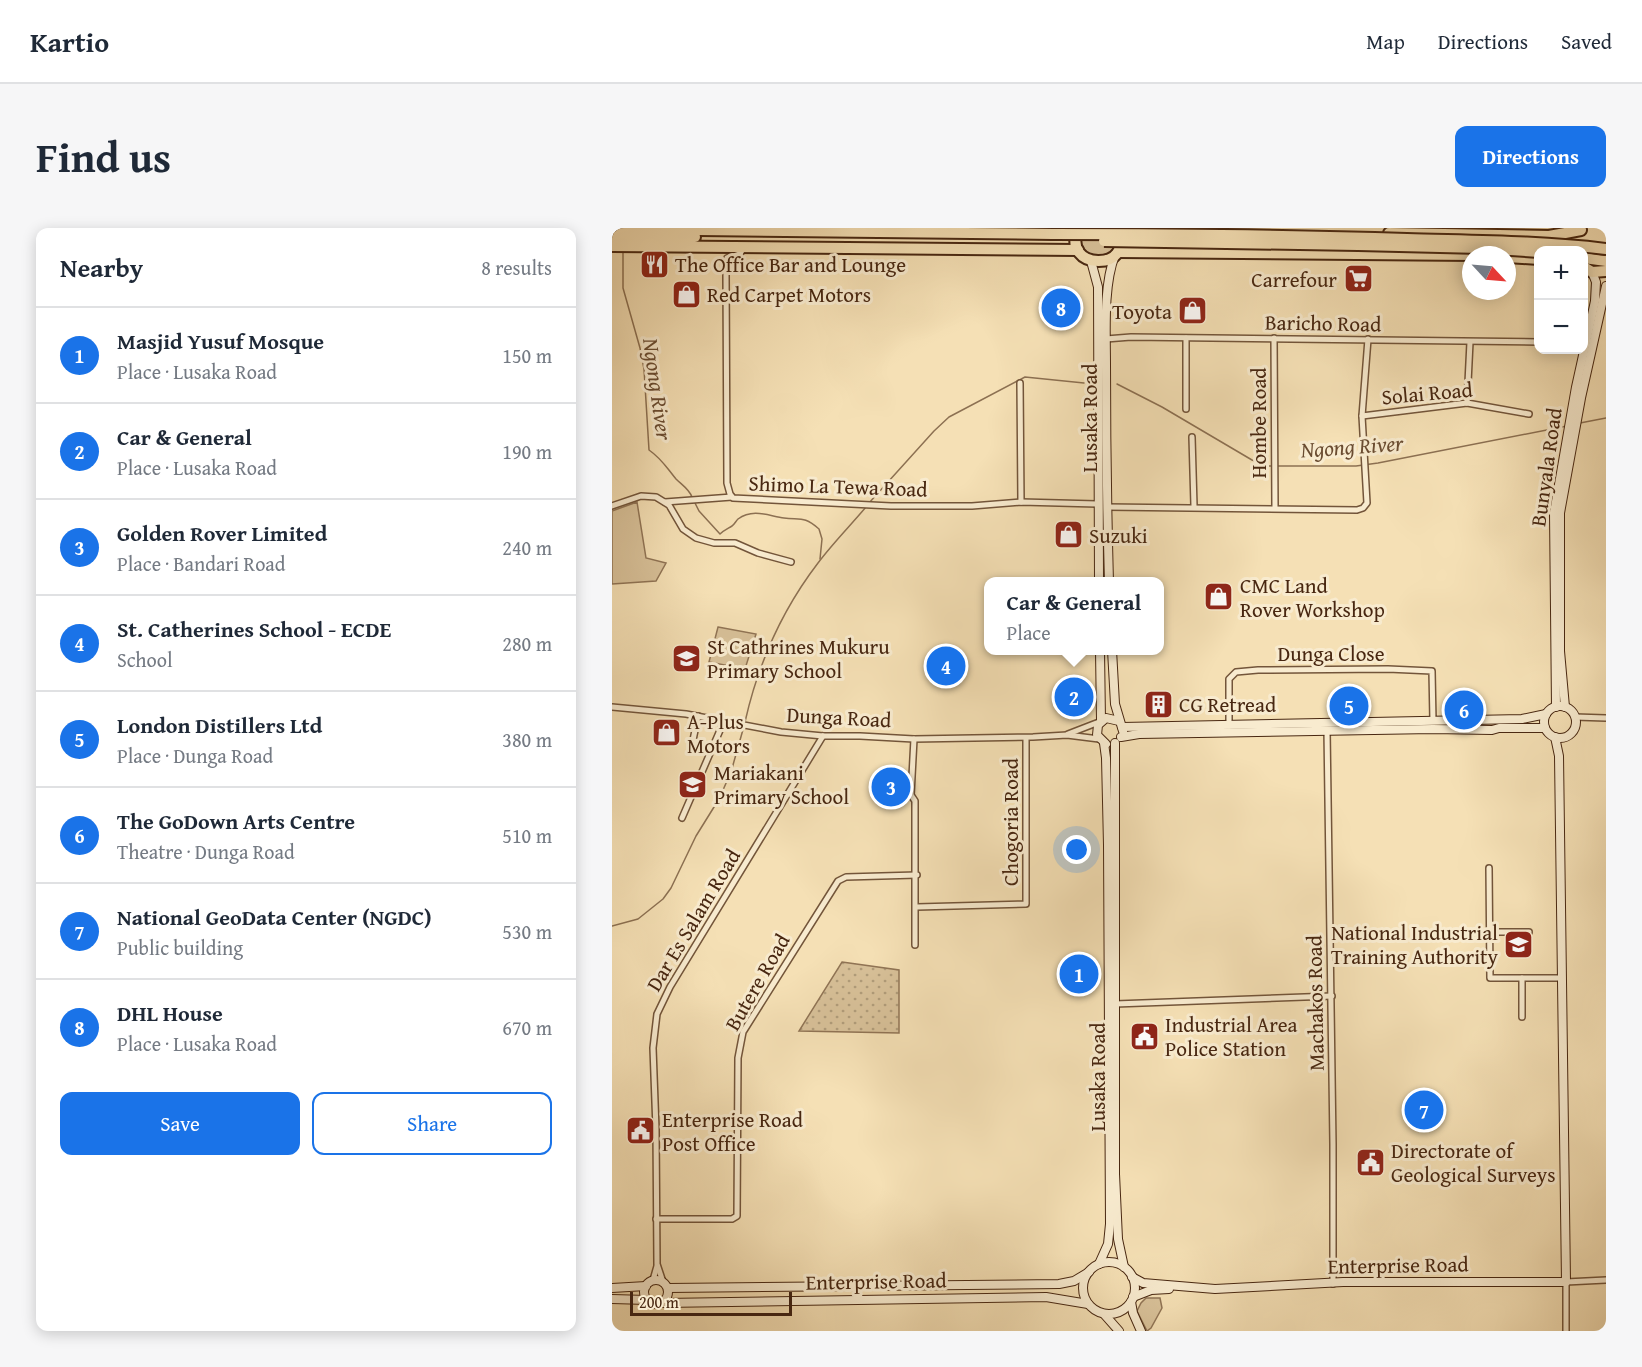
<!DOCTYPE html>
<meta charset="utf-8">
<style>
:root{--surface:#fff;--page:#f6f6f7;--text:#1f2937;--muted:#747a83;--line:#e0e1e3;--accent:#1a73e8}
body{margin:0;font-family:"Gentium Book Plus",serif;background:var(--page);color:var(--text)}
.controls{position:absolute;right:18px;top:18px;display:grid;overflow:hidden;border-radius:12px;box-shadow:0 3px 15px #0003}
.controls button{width:54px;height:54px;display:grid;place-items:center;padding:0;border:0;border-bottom:2px solid var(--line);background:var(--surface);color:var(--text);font:30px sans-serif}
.compass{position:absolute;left:850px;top:18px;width:54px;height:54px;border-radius:50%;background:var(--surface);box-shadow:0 3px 15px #0003;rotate:116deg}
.scale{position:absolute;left:18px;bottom:15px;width:162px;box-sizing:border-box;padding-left:6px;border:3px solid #482711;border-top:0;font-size:16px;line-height:21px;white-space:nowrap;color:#482711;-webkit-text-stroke:4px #f8ebcf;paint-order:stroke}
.you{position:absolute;left:465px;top:622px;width:21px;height:21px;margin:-15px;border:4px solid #fff;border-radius:50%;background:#1a73e8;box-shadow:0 0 0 9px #1a73e833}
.badge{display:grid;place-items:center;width:39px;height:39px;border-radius:50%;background:var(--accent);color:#fff;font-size:20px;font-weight:700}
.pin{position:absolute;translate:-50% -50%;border:3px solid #fff;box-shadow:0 2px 6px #0006}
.popup{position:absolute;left:372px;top:349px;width:180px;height:78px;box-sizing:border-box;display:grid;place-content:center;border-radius:12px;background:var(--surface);filter:drop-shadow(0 2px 4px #0005);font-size:20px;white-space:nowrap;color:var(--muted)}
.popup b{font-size:22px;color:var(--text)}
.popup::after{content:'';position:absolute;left:50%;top:100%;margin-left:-12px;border:12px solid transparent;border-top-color:var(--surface)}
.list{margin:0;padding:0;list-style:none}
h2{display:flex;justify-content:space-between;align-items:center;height:78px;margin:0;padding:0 24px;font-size:26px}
h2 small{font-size:20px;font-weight:400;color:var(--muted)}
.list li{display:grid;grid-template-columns:39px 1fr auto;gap:18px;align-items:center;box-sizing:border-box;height:96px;padding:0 24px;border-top:2px solid var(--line)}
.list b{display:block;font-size:22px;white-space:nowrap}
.list p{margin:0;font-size:20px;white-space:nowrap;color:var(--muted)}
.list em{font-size:20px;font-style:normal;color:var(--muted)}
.actions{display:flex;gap:12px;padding:18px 24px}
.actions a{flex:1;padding:14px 0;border:2px solid var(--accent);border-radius:12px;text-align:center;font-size:21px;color:var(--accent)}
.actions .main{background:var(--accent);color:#fff}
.map{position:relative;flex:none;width:994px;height:1103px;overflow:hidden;border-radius:12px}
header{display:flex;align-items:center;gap:36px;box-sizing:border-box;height:84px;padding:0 30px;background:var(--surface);border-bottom:2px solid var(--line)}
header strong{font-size:28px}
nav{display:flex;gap:33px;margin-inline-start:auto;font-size:21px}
.intro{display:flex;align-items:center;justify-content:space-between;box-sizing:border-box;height:144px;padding:0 36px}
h1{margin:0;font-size:42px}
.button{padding:15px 27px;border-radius:12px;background:var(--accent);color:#fff;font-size:21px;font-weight:700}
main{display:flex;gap:36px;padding:0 36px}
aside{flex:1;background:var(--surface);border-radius:12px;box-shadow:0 3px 15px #0003}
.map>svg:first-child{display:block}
</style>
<header>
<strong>Kartio</strong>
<nav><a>Map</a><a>Directions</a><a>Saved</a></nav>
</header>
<div class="intro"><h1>Find us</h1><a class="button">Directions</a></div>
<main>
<aside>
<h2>Nearby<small>8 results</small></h2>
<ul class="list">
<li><span class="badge">1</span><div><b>Masjid Yusuf Mosque</b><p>Place · Lusaka Road</p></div><em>150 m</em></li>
<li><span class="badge">2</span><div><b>Car &amp; General</b><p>Place · Lusaka Road</p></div><em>190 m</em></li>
<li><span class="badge">3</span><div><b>Golden Rover Limited</b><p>Place · Bandari Road</p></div><em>240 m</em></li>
<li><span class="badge">4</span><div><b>St. Catherines School - ECDE</b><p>School</p></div><em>280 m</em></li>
<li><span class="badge">5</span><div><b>London Distillers Ltd</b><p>Place · Dunga Road</p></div><em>380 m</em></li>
<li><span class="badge">6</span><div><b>The GoDown Arts Centre</b><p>Theatre · Dunga Road</p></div><em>510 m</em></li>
<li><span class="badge">7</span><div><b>National GeoData Center (NGDC)</b><p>Public building</p></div><em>530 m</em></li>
<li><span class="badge">8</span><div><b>DHL House</b><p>Place · Lusaka Road</p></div><em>670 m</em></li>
</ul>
<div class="actions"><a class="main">Save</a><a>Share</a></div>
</aside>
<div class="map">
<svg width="994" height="1103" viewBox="0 0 994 1103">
<defs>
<pattern id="grass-dots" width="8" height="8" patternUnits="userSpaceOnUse" patternTransform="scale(1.5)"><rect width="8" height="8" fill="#d8c199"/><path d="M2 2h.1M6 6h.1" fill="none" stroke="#b19d7b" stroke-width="1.8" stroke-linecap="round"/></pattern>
</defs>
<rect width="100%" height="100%" fill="#f5e0b5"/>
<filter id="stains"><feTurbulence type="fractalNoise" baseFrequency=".00333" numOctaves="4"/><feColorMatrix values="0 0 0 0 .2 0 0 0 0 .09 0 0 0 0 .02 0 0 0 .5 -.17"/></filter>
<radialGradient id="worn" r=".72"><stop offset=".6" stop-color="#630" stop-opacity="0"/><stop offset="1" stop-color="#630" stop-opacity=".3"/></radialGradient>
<path fill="url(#grass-dots)" stroke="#907455" stroke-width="1.5" d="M230,734L287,742V805L187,803Z"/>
<g fill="#d8c199" stroke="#907455" stroke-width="1.5">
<path d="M472,0H500L503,19C492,35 472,30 468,12Z"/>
<path d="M25,274L34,330L54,335L44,353L0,356V283Z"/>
<path d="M106,399L144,406L133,441L97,434Z"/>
<path d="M534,1070H548L550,1080L539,1100L535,1103L525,1083L529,1075Z"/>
</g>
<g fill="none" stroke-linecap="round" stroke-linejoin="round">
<g stroke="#8c7052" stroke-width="1.5">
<path d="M11,24V60L28,120L32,141L37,222C50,231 54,239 64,251C70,257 77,261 80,269"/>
<path d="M505,156L550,179L640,232L657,238H744L766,235L955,198"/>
<path d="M968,195L994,190"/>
<path d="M82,273L87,283L108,306C112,302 115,301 120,298C122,297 124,293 126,291C141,280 157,288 172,290C189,292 192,288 207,301L210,311L208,331"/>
<path d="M257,275L322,203L337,189L413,149L472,155"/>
<path d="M133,494C146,436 170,382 206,335C221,315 238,298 254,279"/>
<path d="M0,698L26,691L51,671L59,660L84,608L107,571L119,544L132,498"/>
</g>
<defs>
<g id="street">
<path d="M132,19L128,26L115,30L114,44L115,255L118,266L121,270L279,278H360L409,274L485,276"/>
<path d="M574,110V181"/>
<path d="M662,110L663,280"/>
<path d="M494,111L519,109L927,114"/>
<path d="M408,155L409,274"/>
<path d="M855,175L858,114"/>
<path d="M750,188L855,175L917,186"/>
<path d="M580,209L582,278"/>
<path d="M53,274L120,269"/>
<path d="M0,278L29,268L44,269L57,277L71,301L84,310L102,315H123L146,325L179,334"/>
<path d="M495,279L745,282L751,280L755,275L750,188L756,111"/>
<path d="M0,479L74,486L169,504L211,508H248L302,511L421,509L455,507L487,511"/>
<path d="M86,488L81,512L100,520"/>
<path d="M963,489L994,490"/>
<path d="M617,498V451L624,444L646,442L776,441L820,443L821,493"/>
<path d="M715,502L721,916V1056"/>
<path d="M456,506L487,494"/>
<path d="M302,511L299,567L303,573V717"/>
<path d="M70,590L112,493"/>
<path d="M877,640L878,750H950"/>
<path d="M305,679L414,676V510"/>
<path d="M877,704H917"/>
<path d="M910,750V789"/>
<path d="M503,776L720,768"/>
<path d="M44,991H120L125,988L126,830L131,804L226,653L234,649L305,647"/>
<path d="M41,1052L45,1038"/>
<path d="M51,1054L45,1036L44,901L41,820L45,786L58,759L211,508"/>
<path d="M954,1103V1054L994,1052"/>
</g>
<g id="secondary">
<path d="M479,33L486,59L487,354"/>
<path d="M497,354C495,281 494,209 494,137C494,104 491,58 503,27"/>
<path d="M488,422L489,493"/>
<path d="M500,422L503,476L511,503"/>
<circle cx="948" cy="494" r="16"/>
<path d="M944,479L942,285L964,159L983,73L984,54L980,44"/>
<path d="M953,479L948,423V285L969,170L994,58"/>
<path d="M510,499L910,491L934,486"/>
<path d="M509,509L527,506L821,501L880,502L887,500H933"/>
<path d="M503,515V946L506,1011L512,1039"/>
<path d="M494,516L485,507L486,497L494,490L507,493"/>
<circle cx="497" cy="1060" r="26"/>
<path d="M487,1036L496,1016L498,996L496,617L494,530L492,515"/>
<path d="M520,1049L531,1055L603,1061L731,1054H954L947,528L943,509"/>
<circle cx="44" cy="1064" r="12"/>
<path d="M0,1060L34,1058"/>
<path d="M56,1060L447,1056L462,1053L477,1044"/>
<path d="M521,1069L539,1062L557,1061"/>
<path d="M0,1071L35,1072"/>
<path d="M519,1074L521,1085L529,1103"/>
<path d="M51,1075L434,1069L476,1076"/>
<path d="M492,1086L507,1103"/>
</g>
<g id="highway">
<path d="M467,0C446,43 526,45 506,0"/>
<path d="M0,1L441,6"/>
<path d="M777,5L937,8L969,2"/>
<path d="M0,9H83"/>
<path d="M0,18L466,22"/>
<path d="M506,24L862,27"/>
<path d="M895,29L927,31"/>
<path d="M972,30L994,33"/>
<path d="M972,39L980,44L994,43"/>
</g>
</defs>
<use href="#street" stroke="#73553a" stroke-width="8"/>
<use href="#secondary" stroke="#482711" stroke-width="10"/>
<use href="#highway" stroke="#482711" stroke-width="14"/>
<use href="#street" stroke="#f8ebcf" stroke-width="5"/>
<use href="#secondary" stroke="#f8ebcf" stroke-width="8"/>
<use href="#highway" stroke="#f5e0b5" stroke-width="10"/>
<defs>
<g id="highway-bridge">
<path d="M441,6C559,6 677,7 795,11C861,13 928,13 994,21"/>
<path d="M492,13L746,17L869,20L927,24"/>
</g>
</defs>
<use href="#highway-bridge" stroke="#482711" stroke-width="14" stroke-linecap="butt"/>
<use href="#highway-bridge" stroke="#f5e0b5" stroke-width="10"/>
</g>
<defs>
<symbol id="restaurant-square" viewBox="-11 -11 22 22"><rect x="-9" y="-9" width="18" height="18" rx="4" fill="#8f2418" stroke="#f8ebcf"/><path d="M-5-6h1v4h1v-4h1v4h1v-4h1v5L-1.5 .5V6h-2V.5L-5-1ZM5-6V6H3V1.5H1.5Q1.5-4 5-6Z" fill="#fff"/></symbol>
<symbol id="supermarket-square" viewBox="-11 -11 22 22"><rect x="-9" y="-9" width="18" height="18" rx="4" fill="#8f2418" stroke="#f8ebcf"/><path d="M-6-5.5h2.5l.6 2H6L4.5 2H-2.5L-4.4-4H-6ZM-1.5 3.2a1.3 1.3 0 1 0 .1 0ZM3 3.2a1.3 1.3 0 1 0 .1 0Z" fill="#fff"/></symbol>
<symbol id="shop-square" viewBox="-11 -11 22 22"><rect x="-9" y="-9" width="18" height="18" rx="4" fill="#8f2418" stroke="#f8ebcf"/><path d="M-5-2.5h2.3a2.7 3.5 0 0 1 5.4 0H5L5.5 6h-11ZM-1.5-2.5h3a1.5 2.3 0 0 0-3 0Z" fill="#fff"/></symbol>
<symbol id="school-square" viewBox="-11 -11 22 22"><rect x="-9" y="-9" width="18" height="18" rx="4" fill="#8f2418" stroke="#f8ebcf"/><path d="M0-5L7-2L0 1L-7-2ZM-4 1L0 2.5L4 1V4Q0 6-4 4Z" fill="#fff"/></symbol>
<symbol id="building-square" viewBox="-11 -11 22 22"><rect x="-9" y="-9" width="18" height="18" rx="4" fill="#8f2418" stroke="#f8ebcf"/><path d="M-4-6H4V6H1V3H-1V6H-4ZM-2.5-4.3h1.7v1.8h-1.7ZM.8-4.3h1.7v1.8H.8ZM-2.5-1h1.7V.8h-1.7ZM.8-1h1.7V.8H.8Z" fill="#fff"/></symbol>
<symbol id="university-square" viewBox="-11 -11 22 22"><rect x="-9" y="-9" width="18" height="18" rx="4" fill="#8f2418" stroke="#f8ebcf"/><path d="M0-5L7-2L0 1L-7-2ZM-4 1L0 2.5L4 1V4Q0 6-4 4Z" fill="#fff"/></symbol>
<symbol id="civic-square" viewBox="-11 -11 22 22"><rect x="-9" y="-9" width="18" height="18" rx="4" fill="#8f2418" stroke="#f8ebcf"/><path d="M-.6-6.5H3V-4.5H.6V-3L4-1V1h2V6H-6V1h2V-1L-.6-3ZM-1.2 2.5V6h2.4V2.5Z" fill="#fff"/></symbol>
</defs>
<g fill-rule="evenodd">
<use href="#restaurant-square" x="26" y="20" width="33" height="33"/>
<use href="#supermarket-square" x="730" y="34" width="33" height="33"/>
<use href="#shop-square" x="58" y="50" width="33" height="33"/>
<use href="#shop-square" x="564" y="66" width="33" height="33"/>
<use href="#shop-square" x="440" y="290" width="33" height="33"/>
<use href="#shop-square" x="590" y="352" width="33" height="33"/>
<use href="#school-square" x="58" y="414" width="33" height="33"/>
<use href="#building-square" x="530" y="460" width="33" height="33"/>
<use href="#shop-square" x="38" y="488" width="33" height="33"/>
<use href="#school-square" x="64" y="540" width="33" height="33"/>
<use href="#university-square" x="890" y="700" width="33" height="33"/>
<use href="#civic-square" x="516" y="792" width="33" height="33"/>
<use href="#civic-square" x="12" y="886" width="33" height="33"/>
<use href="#civic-square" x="742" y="918" width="33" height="33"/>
</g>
<g text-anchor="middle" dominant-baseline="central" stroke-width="6" stroke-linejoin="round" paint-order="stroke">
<g font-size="21" fill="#482711" stroke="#f8ebcf" text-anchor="start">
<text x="63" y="36">The Office Bar and Lounge</text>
<text x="725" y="51" text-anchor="end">Carrefour</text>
<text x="95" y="66">Red Carpet Motors</text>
<text x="560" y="83" text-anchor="end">Toyota</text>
<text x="477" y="307">Suzuki</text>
<text x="628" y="357">CMC Land<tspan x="628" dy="24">Rover Workshop</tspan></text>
<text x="95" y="418">St Cathrines Mukuru<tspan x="95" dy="24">Primary School</tspan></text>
<text x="567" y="476">CG Retread</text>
<text x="75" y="493">A-Plus<tspan x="75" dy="24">Motors</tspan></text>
<text x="102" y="544">Mariakani<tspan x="102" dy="24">Primary School</tspan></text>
<text x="886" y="704" text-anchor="end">National Industrial<tspan x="886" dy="24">Training Authority</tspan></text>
<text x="553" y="796">Industrial Area<tspan x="553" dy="24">Police Station</tspan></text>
<text x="50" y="891">Enterprise Road<tspan x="50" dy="24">Post Office</tspan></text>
<text x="779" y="922">Directorate of<tspan x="779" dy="24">Geological Surveys</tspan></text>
</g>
<g font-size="21" fill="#482711" stroke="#f8ebcf">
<text transform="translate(711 95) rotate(1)">Baricho Road</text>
<text transform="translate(815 165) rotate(-5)">Solai Road</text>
<text transform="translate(477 190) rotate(-90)">Lusaka Road</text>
<text transform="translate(646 195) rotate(-90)">Hombe Road</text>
<text transform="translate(934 239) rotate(-82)">Bunyala Road</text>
<text transform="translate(226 258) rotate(2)">Shimo La Tewa Road</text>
<text x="719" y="425">Dunga Close</text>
<text transform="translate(227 489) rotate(3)">Dunga Road</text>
<text transform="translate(398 594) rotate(-90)">Chogoria Road</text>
<text transform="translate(81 692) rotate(-59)">Dar Es Salam Road</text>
<text transform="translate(145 754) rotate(-60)">Butere Road</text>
<text transform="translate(703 775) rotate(-91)">Machakos Road</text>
<text transform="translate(485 849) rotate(-90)">Lusaka Road</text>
<text transform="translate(786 1037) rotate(-1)">Enterprise Road</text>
<text transform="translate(264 1053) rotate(-1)">Enterprise Road</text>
</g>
<g font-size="22" font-style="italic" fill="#6a4c31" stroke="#f8ebcf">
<text transform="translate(46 161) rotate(82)">Ngong River</text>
<text transform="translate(740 218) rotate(-4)">Ngong River</text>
</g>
</g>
<rect width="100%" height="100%" filter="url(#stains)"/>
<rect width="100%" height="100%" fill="url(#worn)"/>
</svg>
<div class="controls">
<button>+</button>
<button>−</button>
</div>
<svg class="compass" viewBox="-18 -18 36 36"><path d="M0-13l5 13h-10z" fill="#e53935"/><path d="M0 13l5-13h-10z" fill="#747a83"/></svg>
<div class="scale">200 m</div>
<div class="you"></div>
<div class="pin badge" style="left:467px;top:746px">1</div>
<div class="pin badge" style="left:462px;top:469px">2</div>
<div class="popup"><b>Car &amp; General</b>Place</div>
<div class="pin badge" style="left:279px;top:559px">3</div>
<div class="pin badge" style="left:334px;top:438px">4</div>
<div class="pin badge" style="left:737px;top:478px">5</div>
<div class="pin badge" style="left:852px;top:482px">6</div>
<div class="pin badge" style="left:812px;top:882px">7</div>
<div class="pin badge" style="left:449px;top:80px">8</div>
</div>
</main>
